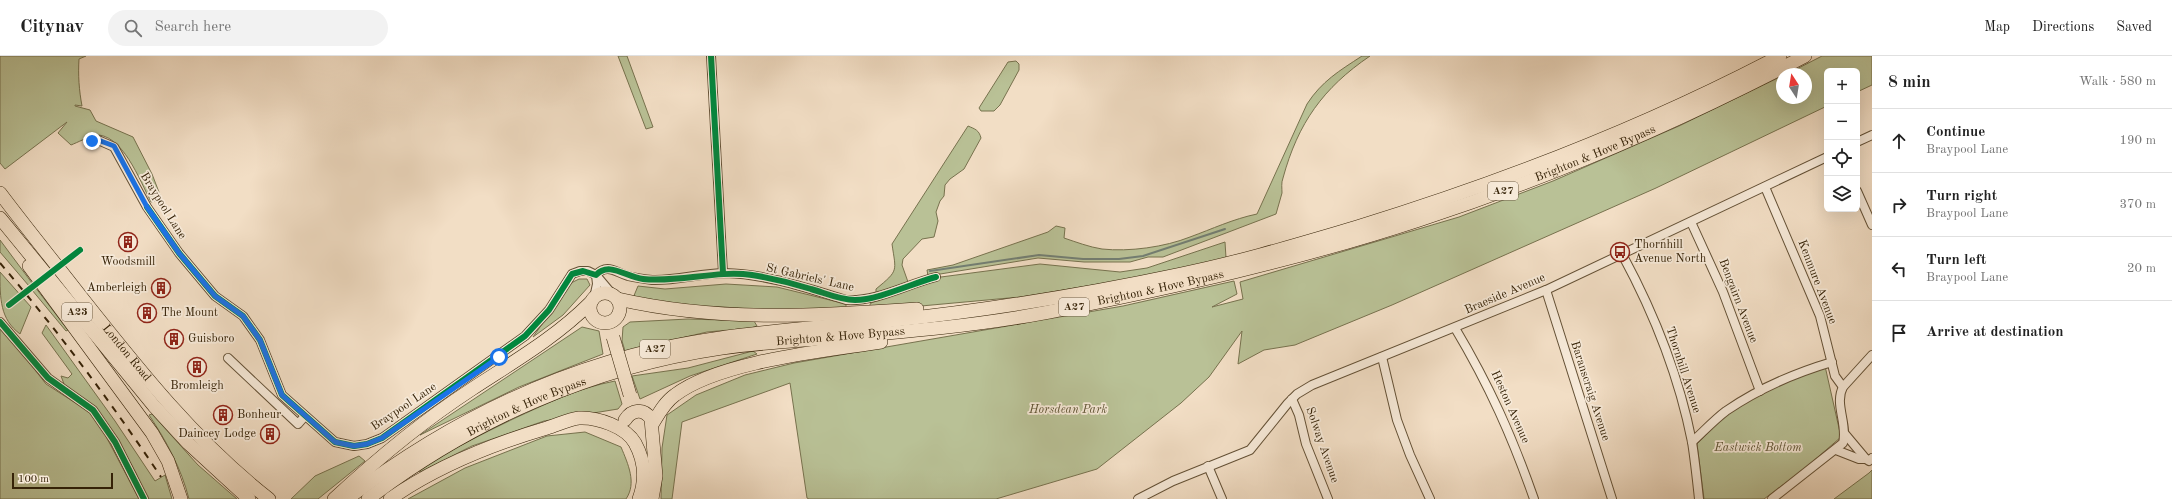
<!DOCTYPE html>
<meta charset="utf-8">
<style>
:root{--surface:#fff;--page:#f2f2f2;--text:#222;--muted:#767676;--line:#e0e0e0}
body{margin:0;font-family:"Old Standard TT",serif;background:var(--page);color:var(--text)}
.controls{position:absolute;right:12px;top:12px;display:grid;overflow:hidden;border-radius:6px;box-shadow:0 4px 16px #0002}
.controls button{width:36px;height:36px;display:grid;place-items:center;padding:0;border:0;border-bottom:1px solid var(--line);background:var(--surface);color:var(--text);font:20px sans-serif}
.compass{position:absolute;left:1776px;top:12px;width:36px;height:36px;border-radius:50%;background:var(--surface);box-shadow:0 4px 16px #0002;rotate:348deg}
.scale{position:absolute;left:12px;bottom:10px;width:101px;box-sizing:border-box;padding-left:4px;border:2px solid #352207;border-top:0;font-size:11px;line-height:14px;white-space:nowrap;color:#352207;-webkit-text-stroke:3px #f7ead9;paint-order:stroke}
.stop{position:absolute;width:12px;height:12px;margin:-9px;border:3px solid #1a73e8;border-radius:50%;background:#fff}
.stop.end{background:#1a73e8;border-color:#fff;box-shadow:0 1px 4px #0008}
.list{margin:0;padding:0;list-style:none}
h2{display:flex;justify-content:space-between;align-items:center;height:52px;margin:0;padding:0 16px;font-size:17px}
h2 small{font-size:13px;font-weight:400;color:var(--muted)}
.list li{display:grid;grid-template-columns:26px 1fr auto;gap:12px;align-items:center;box-sizing:border-box;height:64px;padding:0 16px;border-top:1px solid var(--line)}
.list b{display:block;font-size:15px;white-space:nowrap}
.list p{margin:0;font-size:13px;white-space:nowrap;color:var(--muted)}
.list em{font-size:13px;font-style:normal;color:var(--muted)}
.icon{flex:none;width:22px;height:22px;fill:none;stroke:currentColor;stroke-width:2;stroke-linecap:round;stroke-linejoin:round}
.map{position:relative;flex:none;width:1872px;height:443px;overflow:hidden}
header{display:flex;align-items:center;gap:24px;box-sizing:border-box;height:56px;padding:0 20px;background:var(--surface);border-bottom:1px solid var(--line)}
header strong{font-size:19px}
nav{display:flex;gap:22px;margin-inline-start:auto;font-size:14px}
.search{width:280px;height:36px;background:var(--page);display:flex;align-items:center;gap:10px;box-sizing:border-box;padding:0 14px;border-radius:22px;color:var(--muted);font-size:15px}
main{display:flex}
aside{flex:1;background:var(--surface)}
.map>svg:first-child{display:block}
</style>
<header>
<strong>Citynav</strong>
<div class="search"><svg class="icon" aria-label="search" viewBox="0 0 24 24"><circle cx="10" cy="10" r="6"/><path d="M15 15l6 6"/></svg>Search here</div>
<nav><a>Map</a><a>Directions</a><a>Saved</a></nav>
</header>
<main>
<div class="map">
<svg width="1872" height="443" viewBox="0 0 1872 443">
<rect width="100%" height="100%" fill="#f2dec5"/>
<filter id="stains"><feTurbulence type="fractalNoise" baseFrequency=".005" numOctaves="4"/><feColorMatrix values="0 0 0 0 .2 0 0 0 0 .09 0 0 0 0 .02 0 0 0 .5 -.17"/></filter>
<radialGradient id="worn" r=".72"><stop offset=".6" stop-color="#630" stop-opacity="0"/><stop offset="1" stop-color="#630" stop-opacity=".3"/></radialGradient>
<g fill="#b9c196" stroke="#77724e">
<path d="M0,0H86L79,3C78,19 79,34 82,50L75,49V50L90,54L96,65L133,81L152,118L162,144L151,146C140,125 122,76 94,79C91,80 76,87 71,89L58,77L67,66L5,113L0,107Z"/>
<path d="M618,0H627L653,71L646,73Z"/>
<path d="M1362,0H1370C1323,32 1298,67 1283,122C1281,127 1282,132 1282,137C1280,144 1278,151 1276,158L1163,201H1148L1130,206H1084L1038,202L928,220L927,214L953,209L1048,176L1056,170L1065,172L1064,182C1076,186 1089,191 1102,193C1129,196 1165,191 1190,181C1212,173 1233,163 1257,158L1307,48C1322,25 1339,15 1362,0Z"/>
<path d="M1822,0H1872V29L1857,36V15H1827V50L1656,132L1392,249L1295,289L1264,294L1238,308L1242,275L1209,321L1181,347L1097,413L996,443H809L807,442L790,327L682,366L672,443H661L662,392L667,359L696,339L745,319L794,307L1123,250L1234,225L1237,238L1212,251L1243,243L1240,226L1459,161L1553,125L1679,70L1782,20V42H1806V18H1787Z"/>
<path d="M1016,5L1019,8V14L1000,49L994,55H981L979,52L1008,6Z"/>
<path d="M968,70C975,73 979,74 981,82L964,113L950,123L945,129L944,140L940,145L936,156L938,165L934,181L922,183L903,203L902,209L908,226L876,237V233C899,214 896,216 892,188Z"/>
<path d="M0,184L32,227L29,230L0,196Z"/>
<path d="M1225,186L1226,202L1154,219L1020,241L866,255L871,247L941,221L1040,208L1120,216L1147,212Z"/>
<path d="M0,216L31,251L20,278C0,263 0,243 0,216Z"/>
<path d="M579,223H587L590,229L563,259L533,281L571,227Z"/>
<path d="M726,228L777,231L846,248V254C774,255 705,254 633,242L638,230L665,233Z"/>
<path d="M35,231L68,274L66,275L32,234Z"/>
<path d="M688,263L754,265L757,270L751,272L707,276L625,295L622,285L623,271L630,266Z"/>
<path d="M0,269L46,328L91,357L100,369L139,443H0Z"/>
<path d="M46,269L115,365L155,425L165,419L172,443H147L136,417L123,394L64,328L61,320L68,322L72,318L42,277Z"/>
<path d="M582,271L599,275L603,298L519,331L420,379Z"/>
<path d="M753,295L757,298L690,320L640,343L632,320L688,312Z"/>
<path d="M1825,310L1841,381L1803,414L1764,443H1704L1697,388L1728,357L1768,334Z"/>
<path d="M615,325L622,348L618,353L544,365L472,390L420,416L418,412C449,395 480,379 513,363C546,348 578,332 615,325Z"/>
<path d="M152,358L198,409L237,443H189C181,412 167,386 149,359Z"/>
<path d="M585,376L621,391C628,408 637,427 626,443H408L465,412L547,380Z"/>
<path d="M359,400L365,405L318,443H291L315,420Z"/>
<path d="M1872,414V443H1834L1869,417Z"/>
</g>
<g fill="none" stroke-linecap="round" stroke-linejoin="round">
<path stroke="#737e72" stroke-width="2" d="M930,215L1039,199L1083,203H1119L1143,200L1225,173"/>
<defs>
<g id="minor">
<path d="M711,0L723,217"/>
<path d="M92,85L98,84L114,91L147,151L179,197L215,240L243,260L260,284L282,339L335,386L354,390L367,388L382,382L525,280L549,254L572,218L580,215H588L596,219L612,238"/>
<path d="M1857,86L1872,79"/>
<path d="M1765,131L1820,260L1835,320L1843,331"/>
<path d="M1857,135L1872,169"/>
<path d="M1691,166L1723,236L1760,335"/>
<path d="M1622,198C1654,257 1679,320 1692,386C1695,405 1697,424 1699,443"/>
<path d="M596,219C607,207 615,216 628,220C636,222 644,223 652,224C676,225 701,217 725,217C766,218 807,232 846,244C877,246 907,228 936,221"/>
<path d="M1546,234L1612,443"/>
<path d="M594,242L597,228L596,219"/>
<path d="M0,266L48,322L93,354L115,386L144,443"/>
<path d="M1455,272C1489,329 1512,380 1534,443"/>
<path d="M1382,301L1397,364L1410,399L1430,443"/>
<path d="M228,302L298,368L305,360"/>
<path d="M1292,343L1299,359L1306,388L1328,443"/>
<path d="M1845,378L1866,403L1869,405L1872,402"/>
<path d="M1692,386C1703,376 1714,364 1726,355C1758,333 1795,317 1832,306"/>
<path d="M1836,394L1859,403H1866"/>
<path d="M1208,410L1222,443"/>
<path d="M1138,443L1173,425L1250,394L1288,347L1297,338L1312,329L1546,234L1827,101"/>
<path d="M1772,443L1843,387C1848,368 1834,348 1843,331L1872,299"/>
</g>
<g id="trunk">
<path id="s1" d="M0,137C27,173 55,207 82,242C139,314 196,386 269,443"/>
<path d="M0,162L154,350L188,387L249,443"/>
<path d="M29,210L152,377L168,405L181,443"/>
<circle cx="605" cy="252" r="15"/>
<path d="M618,243C717,266 817,260 917,253"/>
<path d="M625,364C632,353 644,352 651,363L656,420L652,443"/>
<path d="M653,367C659,357 665,346 675,339C720,305 825,295 881,286"/>
<path d="M334,443C377,403 423,365 472,333C513,306 555,282 590,247"/>
<path d="M347,443C427,382 513,335 609,306C702,277 799,274 895,264C990,254 1086,238 1181,218C1240,206 1299,188 1357,171C1503,126 1645,71 1780,0"/>
<path id="s2" d="M368,443C472,364 592,311 722,292C758,287 793,285 829,282C902,276 976,270 1049,256C1174,231 1298,204 1419,164C1552,121 1681,65 1805,0"/>
<path d="M390,443C437,410 493,388 547,372C557,369 569,363 579,362C598,361 626,371 635,387C645,405 646,424 639,443"/>
</g>
</defs>
<use href="#minor" stroke="#645136" stroke-width="10"/>
<use href="#trunk" stroke="#352207" stroke-width="14"/>
<use href="#minor" stroke="#f7ead9" stroke-width="8"/>
<use href="#trunk" stroke="#f2dec5" stroke-width="13"/>
<path stroke="#352207" stroke-width="2" stroke-dasharray="7 7" stroke-linecap="butt" d="M0,207C58,275 111,346 161,421"/>
<defs>
<path id="trunk-bridge" d="M613,281L630,339"/>
</defs>
<use href="#trunk-bridge" stroke="#352207" stroke-width="14" stroke-linecap="butt"/>
<use href="#trunk-bridge" stroke="#f2dec5" stroke-width="13"/>
<defs>
<g id="cycleway">
<path d="M711,0L723,217"/>
<path d="M147,151L179,197L215,240L243,260L260,284L282,339L335,386L354,390L367,388L382,382L525,280L549,254L572,218L583,215L596,219C609,205 626,221 643,223C679,227 715,214 752,219C771,222 792,227 811,233C825,237 840,244 855,244C878,244 913,227 936,221"/>
<path d="M9,249L80,194"/>
<path d="M0,266L48,322L93,354L115,386L144,443"/>
</g>
</defs>
<use href="#cycleway" stroke="#f7ead9" stroke-width="8"/>
<use href="#cycleway" stroke="#00873e" stroke-width="6"/>
</g>
<g fill="none" stroke-linecap="round" stroke-linejoin="round">
<path stroke="#1a73e8" stroke-width="5" d="M92,85L98,84L114,90L147,151L179,197L215,240L243,260L260,284L282,339L335,386L354,390L367,388L382,382L499,301"/>
</g>
<defs>
<symbol id="building-ring" viewBox="-11 -11 22 22"><circle r="9.5" fill="#f7ead9" stroke="#8f2418" stroke-width="1.5"/><path d="M-4-6H4V6H1V3H-1V6H-4ZM-2.5-4.3h1.7v1.8h-1.7ZM.8-4.3h1.7v1.8H.8ZM-2.5-1h1.7V.8h-1.7ZM.8-1h1.7V.8H.8Z" fill="#8f2418"/></symbol>
<symbol id="bus-ring" viewBox="-11 -11 22 22"><circle r="9.5" fill="#f7ead9" stroke="#8f2418" stroke-width="1.5"/><path d="M-5-6H5V4H4V6H2V4H-2V6H-4V4H-5ZM-3.5-4V0h7V-4ZM-3.5 1.2v1.5H-2V1.2ZM2 1.2v1.5H3.5V1.2Z" fill="#8f2418"/></symbol>
</defs>
<g fill-rule="evenodd">
<use href="#building-ring" x="117" y="175" width="22" height="22"/>
<use href="#bus-ring" x="1609" y="185" width="22" height="22"/>
<use href="#building-ring" x="150" y="221" width="22" height="22"/>
<use href="#building-ring" x="136" y="246" width="22" height="22"/>
<use href="#building-ring" x="163" y="272" width="22" height="22"/>
<use href="#building-ring" x="186" y="300" width="22" height="22"/>
<use href="#building-ring" x="212" y="348" width="22" height="22"/>
<use href="#building-ring" x="259" y="367" width="22" height="22"/>
</g>
<g text-anchor="middle" dominant-baseline="central" stroke-width="3.5" stroke-linejoin="round" paint-order="stroke">
<g fill="#f7ead9" stroke="#6f5e46" stroke-width="1">
<rect x="1488" y="126" width="30" height="18" rx="3"/>
<rect x="1059" y="242" width="30" height="18" rx="3"/>
<rect x="62" y="247" width="30" height="18" rx="3"/>
<rect x="640" y="284" width="30" height="18" rx="3"/>
</g>
<g font-size="11" font-weight="bold" fill="#352207">
<text x="1503" y="135">A27</text>
<text x="1074" y="251">A27</text>
<text x="77" y="256">A23</text>
<text x="655" y="293">A27</text>
</g>
<g font-size="12" fill="#352207" stroke="#f7ead9">
<text stroke="none"><textPath href="#s2" startOffset="1288">Brighton &amp; Hove Bypass</textPath></text>
<text transform="translate(163 150) rotate(58)">Braypool Lane</text>
<text transform="translate(810 222) rotate(13)">St Gabriels' Lane</text>
<text transform="translate(1817 226) rotate(69)">Kenmure Avenue</text>
<text stroke="none"><textPath href="#s2" startOffset="832">Brighton &amp; Hove Bypass</textPath></text>
<text transform="translate(1505 238) rotate(-23)">Braeside Avenue</text>
<text transform="translate(1738 245) rotate(69)">Bengairn Avenue</text>
<text stroke="none"><textPath href="#s2" startOffset="508">Brighton &amp; Hove Bypass</textPath></text>
<text stroke="none"><textPath href="#s1" startOffset="204">London Road</textPath></text>
<text transform="translate(1683 314) rotate(72)">Thornhill Avenue</text>
<text transform="translate(1590 335) rotate(72)">Baranscraig Avenue</text>
<text transform="translate(404 351) rotate(-34)">Braypool Lane</text>
<text transform="translate(1510 351) rotate(66)">Heston Avenue</text>
<text stroke="none"><textPath href="#s2" startOffset="184">Brighton &amp; Hove Bypass</textPath></text>
<text transform="translate(1322 389) rotate(71)">Solway Avenue</text>
</g>
<g font-size="12" fill="#352207" stroke="#f7ead9" text-anchor="start">
<text x="1634" y="189">Thornhill<tspan x="1634" dy="14">Avenue North</tspan></text>
<text x="128" y="206" text-anchor="middle">Woodsmill</text>
<text x="147" y="232" text-anchor="end">Amberleigh</text>
<text x="161" y="257">The Mount</text>
<text x="188" y="283">Guisboro</text>
<text x="197" y="330" text-anchor="middle">Bromleigh</text>
<text x="237" y="359">Bonheur</text>
<text x="256" y="378" text-anchor="end">Daincey Lodge</text>
</g>
<g font-size="12" font-style="italic" fill="#5d5232" stroke="#f7ead9">
<text x="1068" y="354">Horsdean Park</text>
<text x="1758" y="392">Eastwick Bottom</text>
</g>
</g>
<rect width="100%" height="100%" filter="url(#stains)"/>
<rect width="100%" height="100%" fill="url(#worn)"/>
</svg>
<div class="controls">
<button>+</button>
<button>−</button>
<button><svg class="icon" aria-label="locate" viewBox="0 0 24 24"><circle cx="12" cy="12" r="6"/><path d="M12 2v4M12 18v4M2 12h4M18 12h4"/></svg></button>
<button><svg class="icon" aria-label="layers" viewBox="0 0 24 24"><path d="M12 4l9 5-9 5-9-5zM3 14l9 5 9-5"/></svg></button>
</div>
<svg class="compass" viewBox="-18 -18 36 36"><path d="M0-13l5 13h-10z" fill="#e53935"/><path d="M0 13l5-13h-10z" fill="#767676"/></svg>
<div class="scale">100 m</div>
<div class="stop" style="left:499px;top:301px"></div>
<div class="stop end" style="left:92px;top:85px"></div>
</div>
<aside>
<h2>8 min<small>Walk · 580 m</small></h2>
<ul class="list">
<li><svg class="icon" aria-label="ahead" viewBox="0 0 24 24"><path d="M12 20V5M6 11l6-6 6 6"/></svg><div><b>Continue</b><p>Braypool Lane</p></div><em>190 m</em></li>
<li><svg class="icon" aria-label="right" viewBox="0 0 24 24"><path d="M7 20v-9h11M14 6l5 5-5 5"/></svg><div><b>Turn right</b><p>Braypool Lane</p></div><em>370 m</em></li>
<li><svg class="icon" aria-label="left" viewBox="0 0 24 24"><path d="M17 20v-9H6M10 6l-5 5 5 5"/></svg><div><b>Turn left</b><p>Braypool Lane</p></div><em>20 m</em></li>
<li><svg class="icon" aria-label="arrive" viewBox="0 0 24 24"><path d="M6 21V4h12l-3 4 3 4H6"/></svg><div><b>Arrive at destination</b></div></li>
</ul>
</aside>
</main>
